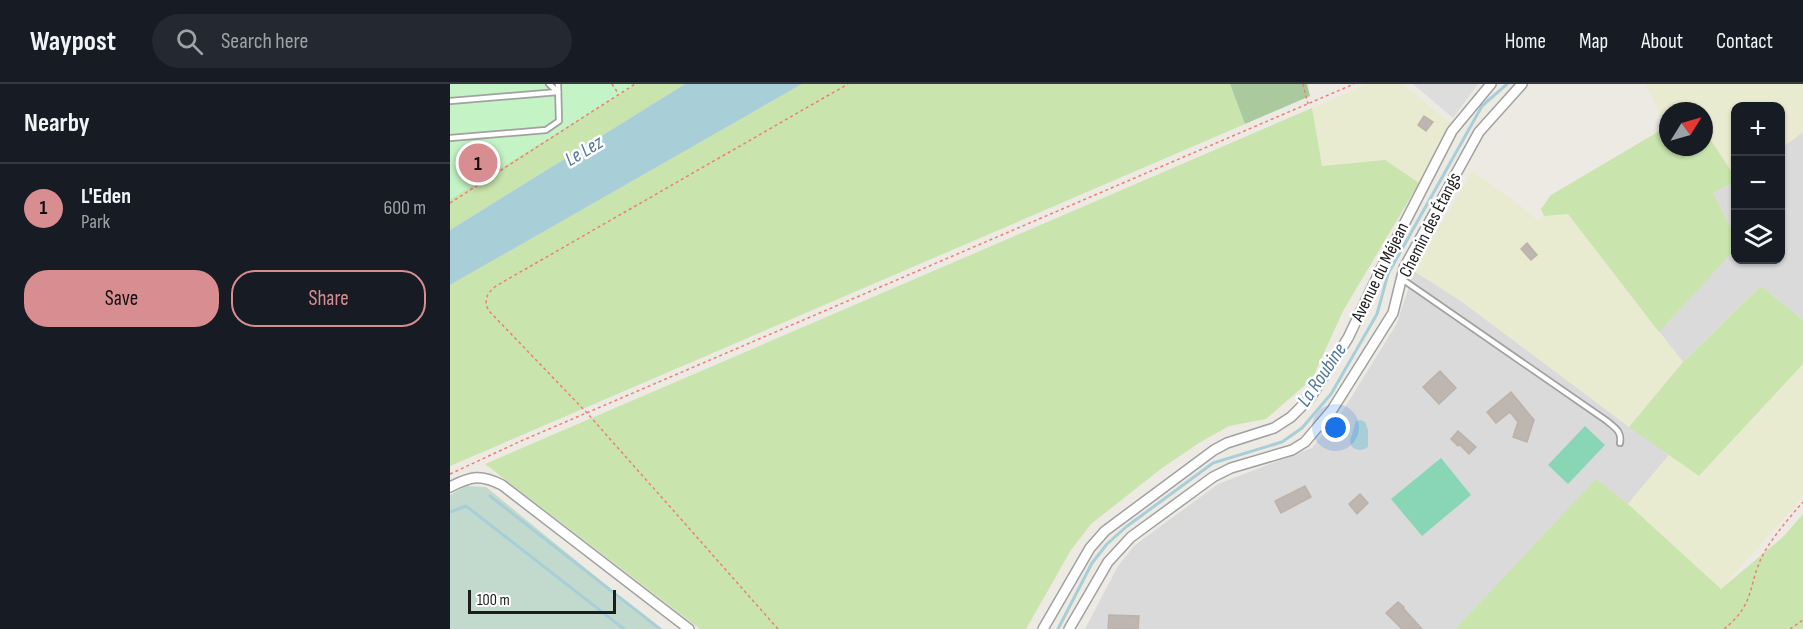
<!DOCTYPE html>
<meta charset="utf-8">
<style>
:root{--surface:#171b24;--page:#242831;--text:#f1f3f6;--muted:#9ea1a6;--line:#363941;--accent:#d88d91}
body{margin:0;font-family:"Sofia Sans Condensed",sans-serif;background:var(--page);color:var(--text)}
.controls{position:absolute;right:18px;top:18px;display:grid;overflow:hidden;border-radius:12px;box-shadow:0 2px 4px #0004}
.controls button{width:54px;height:54px;display:grid;place-items:center;padding:0;border:0;border-bottom:2px solid var(--line);background:var(--surface);color:var(--text);font:30px sans-serif}
.compass{position:absolute;left:1209px;top:18px;width:54px;height:54px;border-radius:50%;background:var(--surface);box-shadow:0 2px 4px #0004;rotate:53deg}
.scale{position:absolute;left:18px;bottom:15px;width:148px;box-sizing:border-box;padding-left:6px;border:3px solid #1d1d1d;border-top:0;font-size:16px;line-height:21px;white-space:nowrap;color:#1d1d1d;-webkit-text-stroke:4px #fff;paint-order:stroke}
.you{position:absolute;left:886px;top:344px;width:21px;height:21px;margin:-15px;border:4px solid #fff;border-radius:50%;background:#1a73e8;box-shadow:0 0 0 9px #1a73e833}
.badge{display:grid;place-items:center;width:39px;height:39px;border-radius:50%;background:var(--accent);color:#111;font-size:20px;font-weight:700}
.pin{position:absolute;translate:-50% -50%;border:3px solid #fff;box-shadow:0 2px 6px #0006}
.list{margin:0;padding:0;list-style:none}
h2{display:flex;justify-content:space-between;align-items:center;height:78px;margin:0;padding:0 24px;font-size:26px}
h2 small{font-size:20px;font-weight:400;color:var(--muted)}
.list li{display:grid;grid-template-columns:39px 1fr auto;gap:18px;align-items:center;box-sizing:border-box;height:90px;padding:0 24px;border-top:2px solid var(--line)}
.list b{display:block;font-size:22px;white-space:nowrap}
.list p{margin:0;font-size:20px;white-space:nowrap;color:var(--muted)}
.list em{font-size:20px;font-style:normal;color:var(--muted)}
.actions{display:flex;gap:12px;padding:18px 24px}
.actions a{flex:1;padding:14px 0;border:2px solid var(--accent);border-radius:24px;text-align:center;font-size:21px;color:var(--accent)}
.actions .main{background:var(--accent);color:#111}
.icon{flex:none;width:33px;height:33px;fill:none;stroke:currentColor;stroke-width:2;stroke-linecap:round;stroke-linejoin:round}
.map{position:relative;flex:none;width:1353px;height:545px;overflow:hidden}
header{display:flex;align-items:center;gap:36px;box-sizing:border-box;height:84px;padding:0 30px;background:var(--surface);border-bottom:2px solid var(--line)}
header strong{font-size:28px}
nav{display:flex;gap:33px;margin-inline-start:auto;font-size:21px}
.search{width:420px;height:54px;background:var(--page);display:flex;align-items:center;gap:15px;box-sizing:border-box;padding:0 21px;border-radius:33px;color:var(--muted);font-size:22px}
main{display:flex}
aside{flex:1;background:var(--surface)}
.map>svg:first-child{display:block}
</style>
<header>
<strong>Waypost</strong>
<div class="search"><svg class="icon" aria-label="search" viewBox="0 0 24 24"><circle cx="10" cy="10" r="6"/><path d="M15 15l6 6"/></svg>Search here</div>
<nav><a>Home</a><a>Map</a><a>About</a><a>Contact</a></nav>
</header>
<main>
<aside>
<h2>Nearby<small></small></h2>
<ul class="list">
<li><span class="badge">1</span><div><b>L'Eden</b><p>Park</p></div><em>600 m</em></li>
</ul>
<div class="actions"><a class="main">Save</a><a>Share</a></div>
</aside>
<div class="map">
<svg width="1353" height="545" viewBox="0 0 1353 545">
<rect width="100%" height="100%" fill="#edeae4"/>
<g fill="#dbdada">
<path d="M1353,48V236L1311,202L1233,278L1209,248L1285,164L1286,176H1330L1331,64Z"/>
<path d="M1285,98V152L1263,109Z"/>
<path d="M964,187L1011,217L1219,371L1178,420L1146,396L1005,545H635L668,482L685,461L768,400L862,364L894,325L947,239Z"/>
</g>
<g fill="#e9ebd0">
<path d="M917,0H953L1000,39L969,99L935,76L872,82L862,24Z"/>
<path d="M1195,0H1353V48L1331,64L1330,22H1286L1285,93L1254,46V27H1218L1217,43Z"/>
<path d="M1022,87L1079,128L1088,137L1094,132L1118,130L1233,278L1179,343L1011,217L964,187Z"/>
<path d="M1353,280V413L1271,505L1178,420L1219,371L1250,392Z"/>
</g>
<g fill="#c9e4ad">
<path d="M186,0H235L0,146V115Z"/>
<path d="M352,0H780L795,40L0,382V201Z"/>
<path d="M862,24L872,82L935,76L969,99L893,227L862,295L816,335L779,342L749,359L712,384L641,440L621,466L576,545H250L35,380Z"/>
<path d="M1218,42V63H1254V46L1285,93V98L1263,109L1285,152L1286,164L1209,248L1118,130L1094,132L1091,125L1101,111Z"/>
<path d="M1311,202L1353,236V280L1249,392L1179,343L1233,278Z"/>
<path d="M1146,395L1178,420L1271,505L1333,453L1353,430V545H1005Z"/>
</g>
<path fill="#aac99c" d="M780,0H857L860,12L795,40Z"/>
<path fill="#c2dace" d="M16,402L36,403L210,545H0V411Z"/>
<path fill="#c4f4c6" d="M0,0H186L0,115Z"/>
<g fill="#88d6b6">
<path d="M1135,342L1155,361L1118,400L1098,381Z"/>
<path d="M991,374L1021,411L972,452L941,415Z"/>
</g>
<path fill="#ddd" d="M963,0H1028L1003,34Z"/>
<g fill="#a8ced7">
<path d="M235,0H352L0,201V146Z"/>
<path d="M911,336L915,338L918,346V363C912,367 908,367 902,363L900,357L906,337Z"/>
</g>
<g fill="none" stroke-linecap="round" stroke-linejoin="round">
<g stroke="#a8ced7" stroke-width="3">
<path d="M40,412L210,545"/>
<path d="M0,428L16,422L174,545"/>
<path d="M608,545L642,479L657,460L676,443L763,379L832,358L852,344L881,310L927,230L938,190L1032,22L1057,0"/>
</g>
</g>
<g fill="#bdb6b1" stroke="#beb1a7" stroke-width="1.5">
<path d="M974,32L983,38L976,47L968,41Z"/>
<path d="M1077,159L1087,171L1081,176L1071,165Z"/>
<path d="M990,287L1006,304L989,320L973,303Z"/>
<path d="M1061,308L1084,336L1077,358L1063,353L1068,338L1060,328L1046,339L1037,328Z"/>
<path d="M1008,347L1026,363L1019,370L1009,360L1008,362L1001,355Z"/>
<path d="M855,402L861,413L831,429L825,417Z"/>
<path d="M910,410L918,419L907,430L899,420Z"/>
<path d="M948,518L954,523L953,524L972,545H952L936,529Z"/>
<path d="M659,531L689,532L688,545H658Z"/>
</g>
<g fill="none" stroke-linecap="round" stroke-linejoin="round">
<defs>
<g id="service">
<path d="M99,0L108,8"/>
<path d="M0,17L108,8"/>
<path d="M0,54L96,46L109,37L108,0"/>
<path d="M952,195L1157,337C1165,344 1172,347 1170,359"/>
</g>
<g id="minor">
<path d="M0,403C21,392 31,390 52,401L239,545"/>
<path d="M593,545L640,464L655,447L764,366L777,359L824,344L841,333L860,314L898,254L930,187L1002,47L1041,0"/>
<path d="M619,545L658,478L681,453L763,393L781,384L842,366L855,358L882,326L943,229L954,184L1029,48L1072,0"/>
</g>
</defs>
<use href="#service" stroke="#a1a1a1" stroke-width="8"/>
<use href="#minor" stroke="#a1a1a1" stroke-width="12"/>
<g stroke="#ed7e74" stroke-width="1.5" stroke-dasharray="3 3" stroke-linecap="butt">
<path d="M162,0L168,9"/>
<path d="M853,0L858,20"/>
<path d="M0,119L185,0"/>
<path d="M0,390L71,357L904,0"/>
<path d="M328,545L138,330L39,227C33,216 37,209 46,202L398,0"/>
<path d="M1274,545C1307,519 1297,499 1315,467C1326,449 1340,433 1353,418"/>
<path d="M1340,545L1353,536"/>
</g>
<use href="#service" stroke="#fff" stroke-width="4.5"/>
<use href="#minor" stroke="#fff" stroke-width="9"/>
</g>
<g text-anchor="middle" dominant-baseline="central" stroke-width="5" stroke-linejoin="round" paint-order="stroke">
<g font-size="18" fill="#1d1d1d" stroke="#fff">
<text transform="translate(980 141) rotate(-63)">Chemin des Étangs</text>
<text transform="translate(930 188) rotate(-64)">Avenue du Méjean</text>
</g>
<g font-size="20" font-style="italic" fill="#4f789d" stroke="#fff">
<text transform="translate(134 67) rotate(-31)">Le Lez</text>
<text transform="translate(872 291) rotate(-56)">La Roubine</text>
</g>
</g>
</svg>
<div class="controls">
<button>+</button>
<button>−</button>
<button><svg class="icon" aria-label="layers" viewBox="0 0 24 24"><path d="M12 4l9 5-9 5-9-5zM3 14l9 5 9-5"/></svg></button>
</div>
<svg class="compass" viewBox="-18 -18 36 36"><path d="M0-13l5 13h-10z" fill="#e53935"/><path d="M0 13l5-13h-10z" fill="#9ea1a6"/></svg>
<div class="scale">100 m</div>
<div class="you"></div>
<div class="pin badge" style="left:28px;top:79px">1</div>
</div>
</main>
